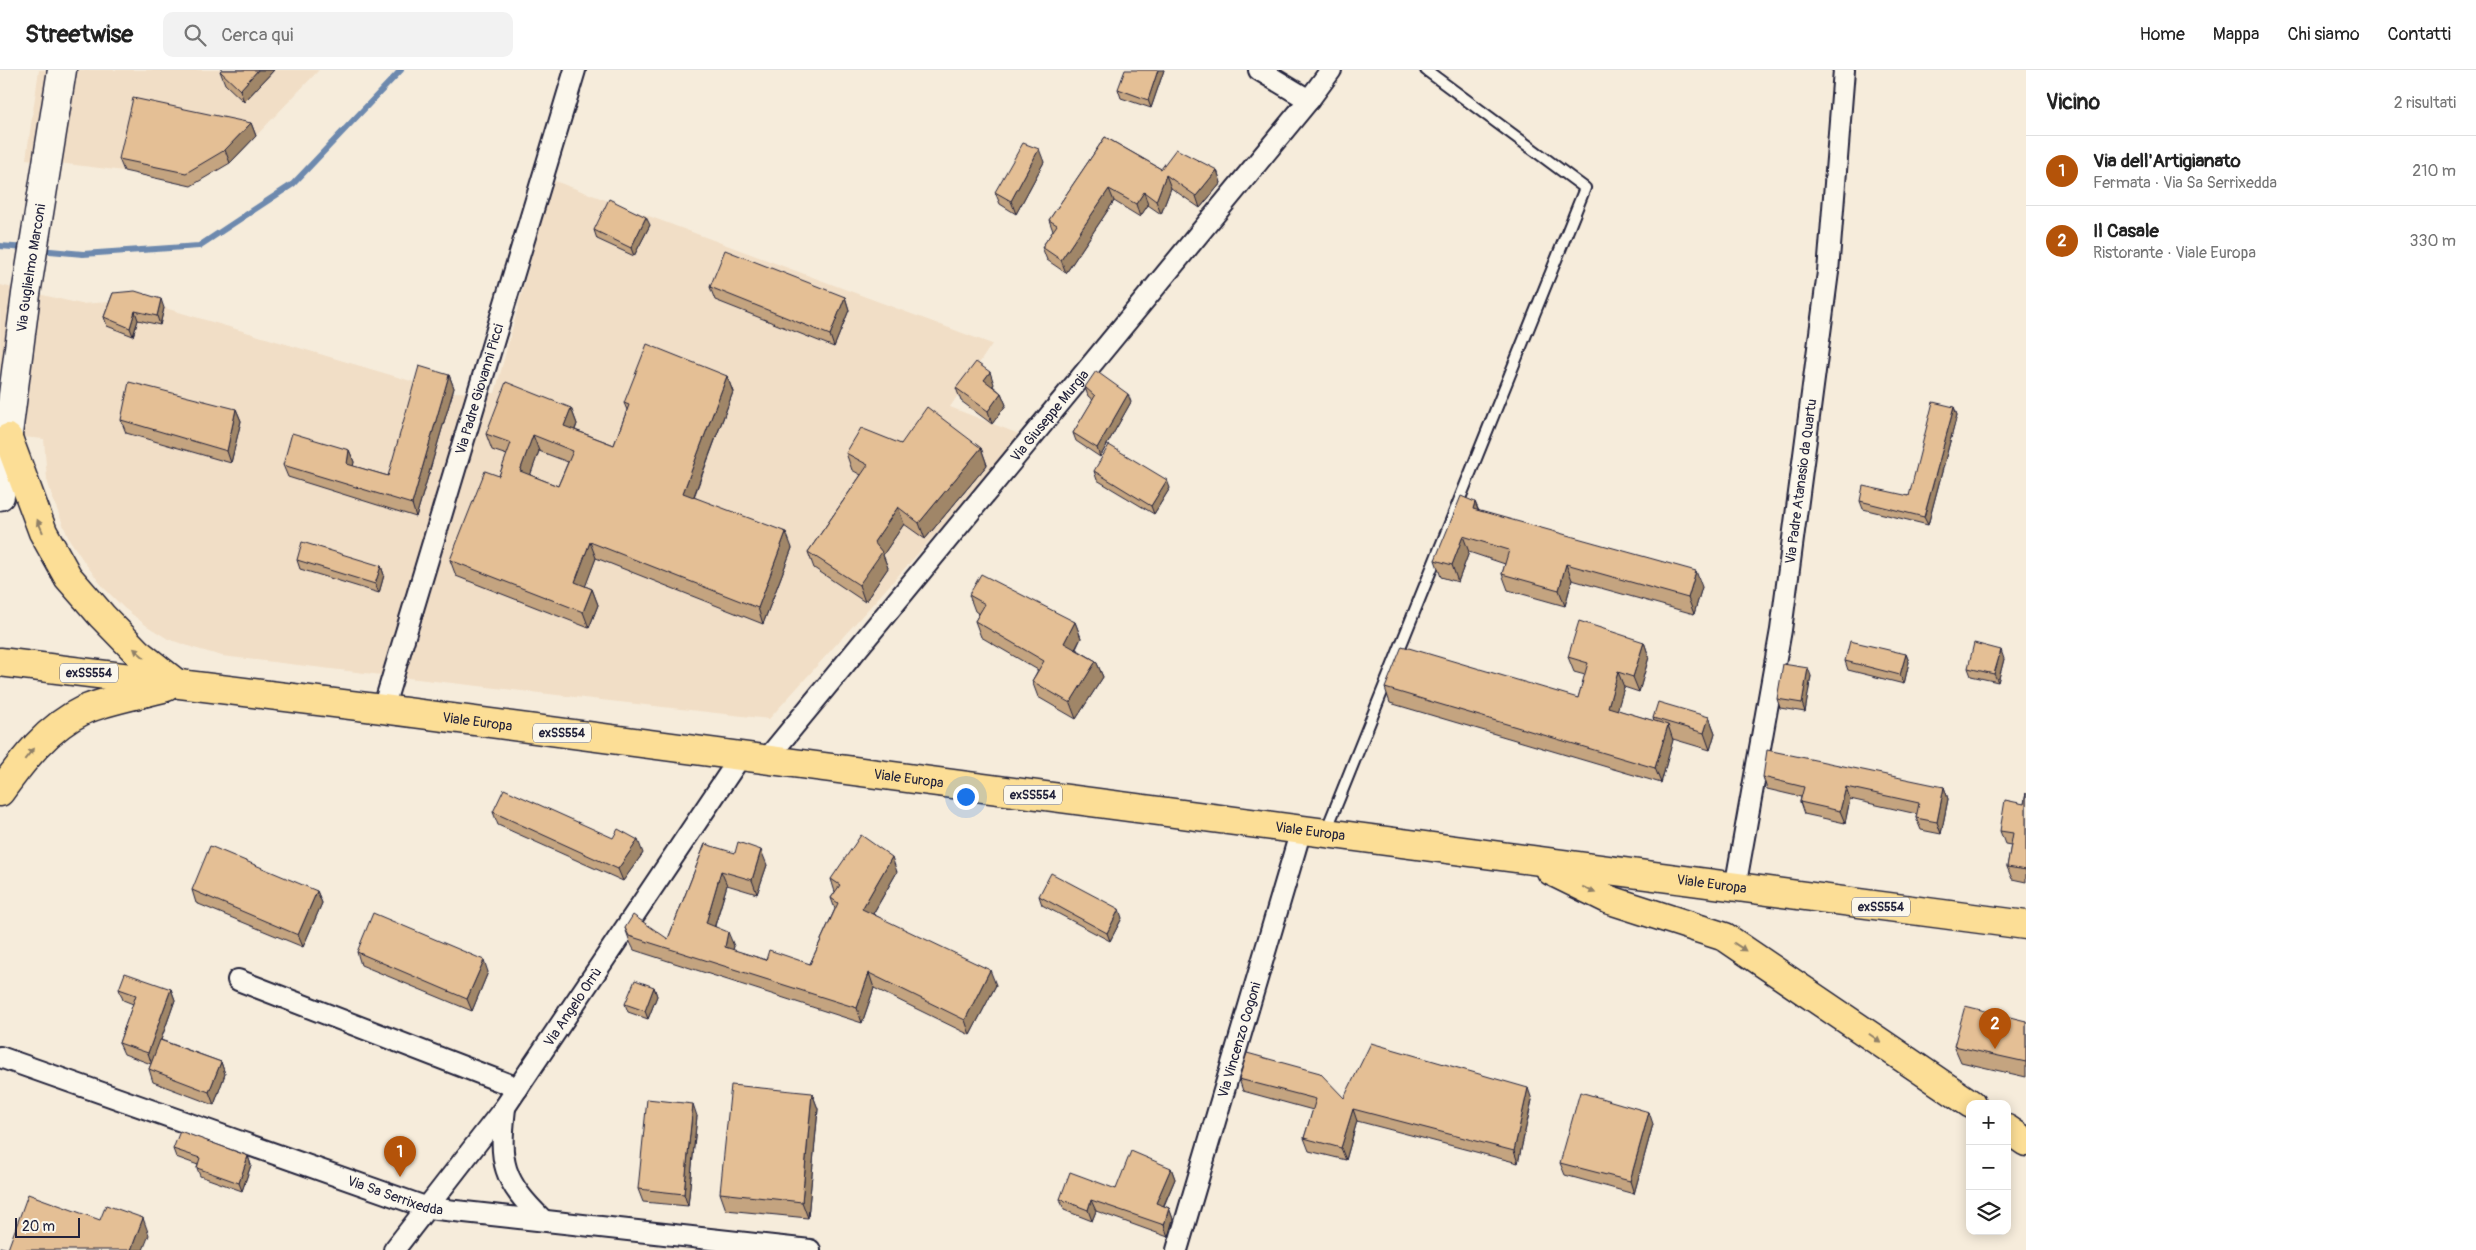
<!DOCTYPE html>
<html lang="it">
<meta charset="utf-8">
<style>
:root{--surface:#fff;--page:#f2f2f2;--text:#222;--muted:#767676;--line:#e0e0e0;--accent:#b45309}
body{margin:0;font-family:Pangolin,sans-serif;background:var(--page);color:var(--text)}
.controls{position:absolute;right:15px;bottom:15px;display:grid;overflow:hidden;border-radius:10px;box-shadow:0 2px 12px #0003}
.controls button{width:45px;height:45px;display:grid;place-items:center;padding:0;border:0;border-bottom:1px solid var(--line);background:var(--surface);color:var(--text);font:25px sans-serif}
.scale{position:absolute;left:15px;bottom:12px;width:65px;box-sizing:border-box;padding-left:5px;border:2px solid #22223b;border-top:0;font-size:14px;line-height:18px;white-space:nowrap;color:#22223b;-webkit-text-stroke:4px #fbf7ec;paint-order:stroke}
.you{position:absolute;left:965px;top:726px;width:18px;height:18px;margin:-12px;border:4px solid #fff;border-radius:50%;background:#1a73e8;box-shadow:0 0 0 8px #1a73e833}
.badge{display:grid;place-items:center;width:32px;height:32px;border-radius:50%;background:var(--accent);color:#fff;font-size:16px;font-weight:700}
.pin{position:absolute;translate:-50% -41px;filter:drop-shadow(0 1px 2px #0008)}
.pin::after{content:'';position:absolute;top:26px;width:18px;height:15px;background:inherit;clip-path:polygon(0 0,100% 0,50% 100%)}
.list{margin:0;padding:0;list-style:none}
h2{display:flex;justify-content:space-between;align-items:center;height:65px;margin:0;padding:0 20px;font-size:21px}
h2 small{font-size:16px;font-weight:400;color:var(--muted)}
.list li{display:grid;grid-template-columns:32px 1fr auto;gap:15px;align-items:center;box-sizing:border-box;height:70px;padding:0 20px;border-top:1px solid var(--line)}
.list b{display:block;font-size:19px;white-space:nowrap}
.list p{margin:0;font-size:16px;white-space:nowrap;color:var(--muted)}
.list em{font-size:16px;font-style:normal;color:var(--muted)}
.icon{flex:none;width:28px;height:28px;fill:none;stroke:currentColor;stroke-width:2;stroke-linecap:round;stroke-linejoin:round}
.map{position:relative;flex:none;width:2026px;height:1180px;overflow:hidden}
header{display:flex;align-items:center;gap:30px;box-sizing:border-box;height:70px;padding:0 25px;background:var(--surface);border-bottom:1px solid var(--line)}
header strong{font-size:24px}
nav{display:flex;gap:28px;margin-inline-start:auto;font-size:18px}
.search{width:350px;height:45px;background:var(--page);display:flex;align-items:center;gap:12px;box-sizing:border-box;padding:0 18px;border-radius:10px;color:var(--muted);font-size:19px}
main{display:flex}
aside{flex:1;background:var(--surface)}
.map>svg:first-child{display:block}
</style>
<header>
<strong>Streetwise</strong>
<div class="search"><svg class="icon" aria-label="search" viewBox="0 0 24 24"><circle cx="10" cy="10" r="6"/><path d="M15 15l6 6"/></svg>Cerca qui</div>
<nav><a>Home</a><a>Mappa</a><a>Chi siamo</a><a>Contatti</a></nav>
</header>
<main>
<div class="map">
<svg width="2026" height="1180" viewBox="0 0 2026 1180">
<rect width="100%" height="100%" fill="#f6ecdb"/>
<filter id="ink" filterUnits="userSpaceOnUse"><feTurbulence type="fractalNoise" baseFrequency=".02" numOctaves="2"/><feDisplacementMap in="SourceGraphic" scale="10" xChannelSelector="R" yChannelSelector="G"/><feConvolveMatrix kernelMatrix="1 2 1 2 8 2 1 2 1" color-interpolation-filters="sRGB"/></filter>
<g filter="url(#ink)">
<g fill="#f1dec6">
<path d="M39,0H319L230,93L191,116L124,101L26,89Z"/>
<path d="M552,110L992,274L950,337L1024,366L769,649L373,604L222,586L194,578L168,569L147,556L124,538L103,517L85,493L69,469L54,432L47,410L44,369L0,365V215L81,234L138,230L448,322L495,323Z"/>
</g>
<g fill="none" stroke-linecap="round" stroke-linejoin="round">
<g stroke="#6d89ae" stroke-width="6">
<path d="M0,176L26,178"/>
<path d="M39,180L83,184L199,176L293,114L401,0"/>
</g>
<defs>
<path id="service" d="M1326,761L1585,118L1426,0"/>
<g id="minor">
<path d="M1259,0L1309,30"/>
<path id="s1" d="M383,639L575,0"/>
<path id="s2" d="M766,690L1309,30L1331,0"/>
<path id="s3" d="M1735,818L1781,560L1828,202L1844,0"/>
<path d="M238,910L518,1018"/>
<path id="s4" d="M0,987L428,1138L810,1180"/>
<path d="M505,1038C499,1093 502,1110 543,1150"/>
<path id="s5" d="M394,1180L505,1037L741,686"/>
<path id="s6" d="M1177,1180L1301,760"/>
</g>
<g id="secondary">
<path id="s7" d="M0,426L26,224L62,0"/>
</g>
<g id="primary">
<path d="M8,368L43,462L68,507L102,546L138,583L176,613"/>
<path id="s8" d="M0,592L383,639L2026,855"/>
<path d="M0,722C23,690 48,657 84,640C107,630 142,624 166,617"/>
<path d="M1551,801L1610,830L1725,867L1971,1034"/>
<path d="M2007,1059L2026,1072"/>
</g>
</defs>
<use href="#service" stroke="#22223b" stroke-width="14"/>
<use href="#minor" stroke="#22223b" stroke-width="24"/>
<use href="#secondary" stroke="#22223b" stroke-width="31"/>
<use href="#primary" stroke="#22223b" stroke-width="31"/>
<use href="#service" stroke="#fbf7ec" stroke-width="10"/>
<use href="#minor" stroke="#fbf7ec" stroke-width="20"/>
<use href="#secondary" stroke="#fbf7ec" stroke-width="28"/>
<use href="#primary" stroke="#fcde96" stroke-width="28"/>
</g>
<g fill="#c4a480" stroke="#22223b" fill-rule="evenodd">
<path d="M221,0H274L244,32L225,14L220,1Z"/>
<path d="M1164,0L1151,38L1121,28L1118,19Z"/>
<path d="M251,53L256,66L230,93L191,116L124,101L119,89Z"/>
<path d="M1105,67L1161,99L1217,100L1221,113L1200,138L1171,118L1161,144L1148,135L1140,147L1114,131L1066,203L1047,190L1042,177L1053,161L1049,150Z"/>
<path d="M1044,92L1016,144L1000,134L995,122Z"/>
<path d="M650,155L634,186L597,169L594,160Z"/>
<path d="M710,217L845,227L849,240L834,277L715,230Z"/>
<path d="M113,223L164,238L160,255L138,250L133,266L107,256L104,247Z"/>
<path d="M449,305L454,318L416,447L288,407L283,395L349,380L354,392L353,396L388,406Z"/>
<path d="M727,306L733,322L694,427L792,478L763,554L596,488L585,516L592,519L598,535L589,558L456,506L450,490L499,406L507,385L492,380L486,364L571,338L577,354L575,360L614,375L627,340L624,333ZM539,381L568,392L558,416L530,405Z"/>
<path d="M994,314L993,316L1001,323L1006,335L992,354L961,331L956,318Z"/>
<path d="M1085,317L1131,332L1100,387L1076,371L1073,363L1093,330L1088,326Z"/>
<path d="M1954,337L1957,345L1928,455L1863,439L1860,431L1909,426Z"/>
<path d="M236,339L241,351L231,393L126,363L121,350Z"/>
<path d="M901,374L981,378L987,395L925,469L904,454L883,485L888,498L865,532L814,498L808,482L861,405L852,400L846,383Z"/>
<path d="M1094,401L1170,418L1154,444L1097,410Z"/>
<path d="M1475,432L1479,441L1702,517L1694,544L1572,510L1565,536L1508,520L1502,504L1505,494L1469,482L1458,512L1441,507L1435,490Z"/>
<path d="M297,490L381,496L384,505L379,523L300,499Z"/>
<path d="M969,525L1075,552L1081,568L1076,579L1096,591L1103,607L1076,649L1038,627L1032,611L1038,600L981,567L975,551L979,544L975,541Z"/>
<path d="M1644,572L1649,587L1639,622L1624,617L1617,640L1654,651L1653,648L1709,647L1715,663L1710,680L1673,669L1661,713L1390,633L1385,618L1578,628L1585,605L1574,602L1568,587Z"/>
<path d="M1906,584L1909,592L1904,614L1848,600L1845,591Z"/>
<path d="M2004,589L1998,612L1971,606L1968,598Z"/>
<path d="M1811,606L1805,642L1780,638L1777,629Z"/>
<path d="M1763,707L1944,717L1948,729L1941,764L1921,760L1916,748L1917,744L1850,729L1845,753L1804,744L1800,732L1801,727L1767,719Z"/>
<path d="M2026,723V812L2012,809L2007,797L2011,775L2005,774L2000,761L2024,734Z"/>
<path d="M493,742L643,783L623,811L498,755Z"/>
<path d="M705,774L767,795L757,824L727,815L715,856L734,876L733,880L766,890L810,894L835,839L831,828L835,822L831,809L897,802L873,844L996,915L970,965L874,918L862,953L634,880L630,872L625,858L668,869Z"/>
<path d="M192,820L317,821L322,833L303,877L196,833Z"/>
<path d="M1039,826L1122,848L1110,871L1042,835Z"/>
<path d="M357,882L488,902L472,941L361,895Z"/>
<path d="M654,917L657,926L648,949L628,942L625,934Z"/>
<path d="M119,919H171L175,930L161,970L221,992L225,1004L214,1035L153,1012L149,999L151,994L124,984L119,973L133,934L123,930Z"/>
<path d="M2026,951V1007L1961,992L1954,976Z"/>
<path d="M1239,1009L1344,1028L1532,1030L1518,1093L1357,1051L1346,1090L1309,1081L1304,1068L1313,1040L1243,1021Z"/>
<path d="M812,1023L818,1039L808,1148L726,1140L720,1123Z"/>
<path d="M697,1046L688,1136L643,1132L638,1119Z"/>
<path d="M1653,1054L1634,1124L1565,1105L1560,1093Z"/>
<path d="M173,1079L248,1086L251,1095L242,1121L200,1106L197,1098L198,1095L176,1087Z"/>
<path d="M1171,1098L1175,1109L1164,1136L1169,1138L1173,1149L1168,1167L1096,1141L1092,1151L1064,1140L1060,1129L1116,1119Z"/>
</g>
<g fill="#a08668" stroke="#22223b">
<path d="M258,0H274L244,32L240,20Z"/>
<path d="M1158,0H1164L1151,38L1148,30Z"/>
<path d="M251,53L256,66L230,93L225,80Z"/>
<path d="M1039,79L1044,92L1016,144L1011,131Z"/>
<path d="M1217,100L1221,113L1200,138L1196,126Z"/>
<path d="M1166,105L1171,118L1161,144L1156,131Z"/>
<path d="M1109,119L1114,131L1066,203L1061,190Z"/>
<path d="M1144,122L1148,135L1140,147L1136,134Z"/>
<path d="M646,147L650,155L634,186L631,178Z"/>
<path d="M845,227L849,240L834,277L830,265Z"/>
<path d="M161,229L164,238L160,255L157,246Z"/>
<path d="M135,241L138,250L133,266L130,258Z"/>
<path d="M990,302L994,314L988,322L984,310Z"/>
<path d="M449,305L454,318L416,447L412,434Z"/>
<path d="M727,306L733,322L689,439L683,423Z"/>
<path d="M1001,323L1006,335L992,354L988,341Z"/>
<path d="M1128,324L1131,332L1100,387L1097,378Z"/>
<path d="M1954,337L1957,345L1928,455L1924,447Z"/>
<path d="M571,338L577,354L570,372L564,356Z"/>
<path d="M236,339L241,351L231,393L227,381Z"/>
<path d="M533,365L539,381L526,417L520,401Z"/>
<path d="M981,378L987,395L925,469L919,453Z"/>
<path d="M349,380L354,392L351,407L347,394Z"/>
<path d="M1167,410L1170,418L1154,444L1151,436Z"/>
<path d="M1475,432L1481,448L1473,439Z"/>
<path d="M898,437L904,454L883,485L888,498L865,532L859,515L874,472Z"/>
<path d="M786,462L792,478L763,554L758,538Z"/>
<path d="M1463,466L1469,482L1458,512L1452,495Z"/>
<path d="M590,472L596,488L581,528L575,512Z"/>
<path d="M1566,494L1572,510L1565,536L1559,520Z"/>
<path d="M381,496L384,505L379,523L375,514Z"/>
<path d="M1696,501L1702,517L1694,544L1688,528Z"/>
<path d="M592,519L598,535L589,558L583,542Z"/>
<path d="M1075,552L1081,568L1070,589L1064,573Z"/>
<path d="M1644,572L1649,587L1639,622L1633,607Z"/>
<path d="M2001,580L2004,589L1998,612L1994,604Z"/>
<path d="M1906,584L1909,592L1904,614L1900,605Z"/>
<path d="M1096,591L1103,607L1076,649L1070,633Z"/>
<path d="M1808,598L1811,606L1805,642L1802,633Z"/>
<path d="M1618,602L1624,617L1614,652L1608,637Z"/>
<path d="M1709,647L1715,663L1710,680L1704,663Z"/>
<path d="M1668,655L1673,670L1661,713L1655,698Z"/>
<path d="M1846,717L1850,729L1845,753L1840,741Z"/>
<path d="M1944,717L1948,729L1941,764L1937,752Z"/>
<path d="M638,770L643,783L623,811L618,799Z"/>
<path d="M761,780L767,795L757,824L752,810Z"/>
<path d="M892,787L897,802L867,854L862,839Z"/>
<path d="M721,801L727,815L711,868L706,853Z"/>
<path d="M317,821L322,833L303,877L298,865Z"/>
<path d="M1119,839L1122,848L1110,871L1107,863Z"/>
<path d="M728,862L734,876L730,892L725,877Z"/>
<path d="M484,890L488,902L472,941L467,929Z"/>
<path d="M990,900L996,915L970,965L965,950Z"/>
<path d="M869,903L874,918L862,953L857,938Z"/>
<path d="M654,917L657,926L648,949L645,941Z"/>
<path d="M171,919L175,930L152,995L148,983Z"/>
<path d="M221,992L225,1004L214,1035L209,1022Z"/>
<path d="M1528,1018L1532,1030L1518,1093L1514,1081Z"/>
<path d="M812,1023L818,1039L808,1148L802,1132Z"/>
<path d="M693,1034L697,1046L688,1136L684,1124Z"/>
<path d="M1353,1039L1357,1051L1346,1090L1341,1078Z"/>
<path d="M1649,1042L1653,1054L1634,1124L1630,1111Z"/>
<path d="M248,1086L251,1095L242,1121L239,1113Z"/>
<path d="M1171,1098L1175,1109L1160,1144L1156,1133Z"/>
<path d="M1091,1130L1096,1141L1092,1151L1088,1140Z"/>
<path d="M1169,1138L1173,1149L1168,1167L1164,1155Z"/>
<path d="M143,1148L149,1165L143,1180H131Z"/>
</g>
<g fill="#e4bf95" stroke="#22223b" fill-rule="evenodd">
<path d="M221,0H258L240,20L220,1Z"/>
<path d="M1125,0H1158L1148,30L1118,19Z"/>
<path d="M133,28L251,53L225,80L186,103L119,89Z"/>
<path d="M1105,67L1161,99L1176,79L1217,100L1196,126L1166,105L1156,131L1144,122L1136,134L1109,119L1061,190L1042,177L1057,155L1049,150Z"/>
<path d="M1023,73L1039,79L1011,131L995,122Z"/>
<path d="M609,129L646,147L631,178L594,160Z"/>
<path d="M725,180L845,227L830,265L710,217Z"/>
<path d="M135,221L161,229L157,246L135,241L130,258L104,247L113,223Z"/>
<path d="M647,274L727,306L683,423L786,462L758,538L590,472L575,512L592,519L583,542L450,490L485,401L499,406L511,373L486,364L506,312L571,338L564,356L614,375L629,335L624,333ZM533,365L573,381L558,416L520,401Z"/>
<path d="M976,292L990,302L984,310L1001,323L988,341L956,318Z"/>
<path d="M419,296L449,305L412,434L283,395L292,363L349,380L347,394L388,406Z"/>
<path d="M1096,301L1128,324L1097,378L1073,363L1095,326L1085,317Z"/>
<path d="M129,312L236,339L227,381L121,350Z"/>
<path d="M1933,332L1954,337L1924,447L1860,431L1863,416L1909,426Z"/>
<path d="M927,337L981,378L919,453L898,437L874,472L882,482L859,515L808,482L868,395L846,383L861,358L901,374Z"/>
<path d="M1109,375L1167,410L1151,436L1094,401Z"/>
<path d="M1461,426L1475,432L1473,439L1696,501L1688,528L1566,494L1559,520L1502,504L1509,480L1463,466L1452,495L1435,490Z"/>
<path d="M302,472L381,496L375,514L297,490Z"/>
<path d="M981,504L1075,552L1064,573L1096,591L1070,633L1032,611L1044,591L975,551L985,534L969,525Z"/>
<path d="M1579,551L1644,572L1633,607L1618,602L1608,637L1668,655L1655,698L1385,618L1402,576L1578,628L1588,593L1568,587Z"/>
<path d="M1850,571L1906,584L1900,605L1845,591Z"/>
<path d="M1974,573L2001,580L1994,604L1968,598Z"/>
<path d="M1783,594L1808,598L1802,633L1777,629Z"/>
<path d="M1658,632L1709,647L1704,663L1653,648Z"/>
<path d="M1767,680L1944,717L1937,752L1916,748L1919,733L1846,717L1840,741L1800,732L1804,717L1763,707Z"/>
<path d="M504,719L613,768L618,759L638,770L618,799L493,742Z"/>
<path d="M2026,723V800L2007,797L2013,763L2000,761L2005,730L2024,734Z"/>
<path d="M861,765L892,787L862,839L990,900L965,950L869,903L857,938L629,866L625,858L633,845L668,869L705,774L735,783L738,772L761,780L752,810L721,801L706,853L728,862L725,877L766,890L769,880L810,894L838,833L831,828L840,815L831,809Z"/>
<path d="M210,776L317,821L298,865L192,820Z"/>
<path d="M1051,803L1119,839L1107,863L1039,826Z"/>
<path d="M373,843L484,890L467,929L357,882Z"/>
<path d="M125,903L171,919L148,983L119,973L136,925L119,919Z"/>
<path d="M635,910L654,917L645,941L625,934Z"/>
<path d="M1965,936L2026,951V992L1954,976Z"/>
<path d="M160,970L221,992L209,1022L149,999Z"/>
<path d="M1371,973L1528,1018L1514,1081L1353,1039L1341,1078L1304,1068L1316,1029L1239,1009L1247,983L1320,1003L1344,1028Z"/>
<path d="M731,1015L812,1023L802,1132L720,1123Z"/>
<path d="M1580,1022L1649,1042L1630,1111L1560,1093Z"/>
<path d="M647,1029L693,1034L684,1124L638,1119Z"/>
<path d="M180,1061L248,1086L239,1113L197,1098L200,1088L173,1079Z"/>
<path d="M1131,1081L1171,1098L1156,1133L1169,1138L1164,1155L1091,1130L1088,1140L1060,1129L1070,1102L1116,1119Z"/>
<path d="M28,1124L100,1150L106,1135L143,1148L131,1180H0V1177L8,1179Z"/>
</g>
<defs><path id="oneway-solid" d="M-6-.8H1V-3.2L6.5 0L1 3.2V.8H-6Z" transform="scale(1.25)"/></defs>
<g fill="#8f8068">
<use href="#oneway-solid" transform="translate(40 456) rotate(-113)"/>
<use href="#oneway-solid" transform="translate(139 583) rotate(-139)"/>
<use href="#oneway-solid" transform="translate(29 684) rotate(-52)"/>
<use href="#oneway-solid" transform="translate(1589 820) rotate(26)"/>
<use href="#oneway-solid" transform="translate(1740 877) rotate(33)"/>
<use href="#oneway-solid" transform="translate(1875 968) rotate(35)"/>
</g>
</g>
<g text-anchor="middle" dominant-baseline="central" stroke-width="4" stroke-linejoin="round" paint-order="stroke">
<g fill="#fbf7ec" stroke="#636270" stroke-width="1">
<rect x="60" y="593.5" width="58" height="19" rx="4"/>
<rect x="533" y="653.5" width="58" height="19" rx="4"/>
<rect x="1004" y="715.5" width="58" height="19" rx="4"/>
<rect x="1852" y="827.5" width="58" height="19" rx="4"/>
</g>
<g font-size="12" font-weight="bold" fill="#22223b">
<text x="89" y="603">exSS554</text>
<text x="562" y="663">exSS554</text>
<text x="1033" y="725">exSS554</text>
<text x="1881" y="837">exSS554</text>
</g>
<g font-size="14" fill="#22223b" stroke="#fbf7ec">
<text stroke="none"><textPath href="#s7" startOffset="230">Via Guglielmo Marconi</textPath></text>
<text stroke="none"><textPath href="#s1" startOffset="334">Via Padre Giovanni Picci</textPath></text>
<text stroke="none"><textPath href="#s2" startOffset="446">Via Giuseppe Murgia</textPath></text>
<text stroke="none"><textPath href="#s3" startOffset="412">Via Padre Atanasio da Quartu</textPath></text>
<text stroke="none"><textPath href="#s8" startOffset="481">Viale Europa</textPath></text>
<text stroke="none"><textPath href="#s8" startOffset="916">Viale Europa</textPath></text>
<text stroke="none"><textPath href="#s8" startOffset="1321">Viale Europa</textPath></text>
<text stroke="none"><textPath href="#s8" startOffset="1726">Viale Europa</textPath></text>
<text stroke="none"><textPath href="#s5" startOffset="302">Via Angelo Orrù</textPath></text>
<text stroke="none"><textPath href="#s6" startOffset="219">Via Vincenzo Cogoni</textPath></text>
<text stroke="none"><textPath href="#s4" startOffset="419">Via Sa Serrixedda</textPath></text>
</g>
</g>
</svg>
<div class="controls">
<button>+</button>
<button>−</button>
<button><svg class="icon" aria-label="layers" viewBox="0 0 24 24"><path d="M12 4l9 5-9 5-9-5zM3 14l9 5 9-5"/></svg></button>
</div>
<div class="scale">20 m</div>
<div class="you"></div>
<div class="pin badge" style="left:400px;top:1107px">1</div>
<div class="pin badge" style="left:1995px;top:979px">2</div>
</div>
<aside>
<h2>Vicino<small>2 risultati</small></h2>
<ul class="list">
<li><span class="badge">1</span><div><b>Via dell'Artigianato</b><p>Fermata · Via Sa Serrixedda</p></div><em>210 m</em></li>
<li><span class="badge">2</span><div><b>Il Casale</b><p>Ristorante · Viale Europa</p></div><em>330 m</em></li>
</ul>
</aside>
</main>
